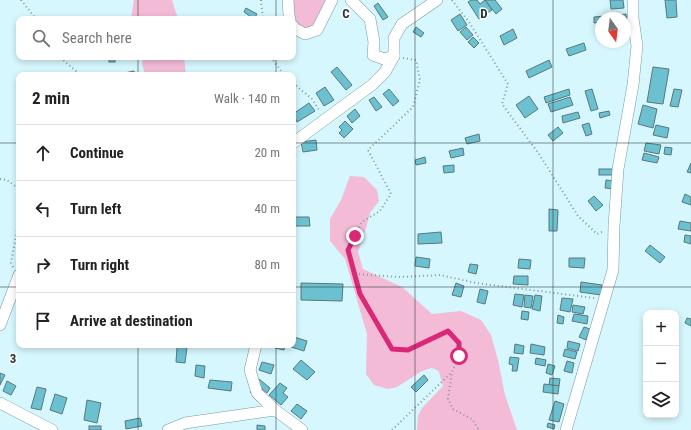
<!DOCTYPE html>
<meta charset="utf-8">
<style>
:root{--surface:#fff;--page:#f2f2f2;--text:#222;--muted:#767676;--line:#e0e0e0}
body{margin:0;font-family:"Roboto Condensed",sans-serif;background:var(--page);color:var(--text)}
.controls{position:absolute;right:12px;bottom:12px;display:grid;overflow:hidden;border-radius:8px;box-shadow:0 2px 6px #0003}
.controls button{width:36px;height:36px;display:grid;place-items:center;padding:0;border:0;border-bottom:1px solid var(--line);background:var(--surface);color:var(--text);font:20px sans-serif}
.compass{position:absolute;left:595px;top:12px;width:36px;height:36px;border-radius:50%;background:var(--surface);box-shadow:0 2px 6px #0003;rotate:166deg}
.stop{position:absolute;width:12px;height:12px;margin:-9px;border:3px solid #db2777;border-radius:50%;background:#fff}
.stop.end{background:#db2777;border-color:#fff;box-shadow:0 1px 4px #0008}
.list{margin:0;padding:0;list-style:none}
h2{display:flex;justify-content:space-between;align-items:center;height:52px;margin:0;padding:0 16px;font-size:17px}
h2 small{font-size:13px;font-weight:400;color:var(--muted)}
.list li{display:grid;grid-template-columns:26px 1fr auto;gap:12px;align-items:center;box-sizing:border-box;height:56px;padding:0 16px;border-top:1px solid var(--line)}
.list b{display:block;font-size:15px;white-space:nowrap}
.list em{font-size:13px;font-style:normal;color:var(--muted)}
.icon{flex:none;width:22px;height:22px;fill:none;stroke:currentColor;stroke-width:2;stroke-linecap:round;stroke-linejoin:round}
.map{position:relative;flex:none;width:691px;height:430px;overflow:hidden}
.search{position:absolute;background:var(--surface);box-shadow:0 2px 6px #0003;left:16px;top:16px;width:280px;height:44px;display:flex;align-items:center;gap:10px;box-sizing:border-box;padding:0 14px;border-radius:8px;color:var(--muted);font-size:15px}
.panel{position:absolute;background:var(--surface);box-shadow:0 2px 6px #0003;left:16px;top:72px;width:280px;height:276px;border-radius:8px}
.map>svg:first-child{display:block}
</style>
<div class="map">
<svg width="691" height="430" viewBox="0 0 691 430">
<rect width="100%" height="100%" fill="#d6f7fe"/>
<g fill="#f3bbd6">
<path d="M134,0H172L178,19H131Z"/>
<path d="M291,0H325L315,24L307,31C292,22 293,16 291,0Z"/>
<path d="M143,57H184L186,75H145L142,63Z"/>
<path d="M350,176L364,177L377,190L379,201L370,213L366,228L358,252L363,269L402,287L432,314L461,311L481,320L491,335L498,360L505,395L517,430H417L418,416L422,408L443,386L439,372L435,369L431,368L422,371L397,387L388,389L374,385L366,374L367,334L345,259L330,241V219L341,200Z"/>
</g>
<g fill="#6cc1d1" stroke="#59777d">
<path d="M471,0H477L480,4L485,0L492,10L479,19L468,2Z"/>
<path d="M485,0H495L502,9L496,14Z"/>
<path d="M610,0H623L624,8L611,9Z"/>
<path d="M665,0H676L677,17L667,18Z"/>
<path d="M378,3L388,17L383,20L374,6Z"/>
<path d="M246,8L257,14L254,19L244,12Z"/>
<path d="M460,14L467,25L458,31L451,20Z"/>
<path d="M626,14L627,21L625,22V18H610V16Z"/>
<path d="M605,16V18H601V22L594,23V17Z"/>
<path d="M416,27L424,33L421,37L413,32Z"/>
<path d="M466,27L473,35L467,40L460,32Z"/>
<path d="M513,29L517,38L504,45L500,36Z"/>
<path d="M473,37L479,43L474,48L468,42Z"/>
<path d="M584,43L586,50L569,56L566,49Z"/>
<rect x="109" y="57" width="6" height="5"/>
<path d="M549,60L552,67L529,78L526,71Z"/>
<path d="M337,67L352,85L346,90L331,72Z"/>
<path d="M653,67L669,69L663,104L647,102Z"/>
<path d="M134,71L135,75H115Z"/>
<path d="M325,87L334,100L324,106L316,93Z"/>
<path d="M389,89L399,101L393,106L383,94Z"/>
<path d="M569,89L570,95L546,103L544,97Z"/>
<path d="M592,89L598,109L591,111L585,91Z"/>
<path d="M674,89L682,90L678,107L670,106Z"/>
<path d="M529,96L538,109L525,118L516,105Z"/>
<path d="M374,97L382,107L376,111L369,100Z"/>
<path d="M570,97L573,105L551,112L548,104Z"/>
<path d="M309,103L315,111L297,122L293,114Z"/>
<path d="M643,105L657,109L653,128L638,124Z"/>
<path d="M355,109L360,116L352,123L347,116Z"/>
<path d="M609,111L610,115L600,118L599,113Z"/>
<path d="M578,112L580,118L563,123L562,116Z"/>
<path d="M345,121L353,129L344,138L339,133L342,130L339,127Z"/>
<path d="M589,123L592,134L586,136L582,125Z"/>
<path d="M656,125L669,128L667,138L653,135Z"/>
<path d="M558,127L563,133L553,141L548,135Z"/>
<path d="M479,134L480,141L467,144L465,138Z"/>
<path d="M316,140L317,150L303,152L301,142Z"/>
<path d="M646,143L661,145L659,154L644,151Z"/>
<path d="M665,147L672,148L671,155L664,154Z"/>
<path d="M463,148L464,155L451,158L449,151Z"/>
<path d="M644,153L659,157L657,163L642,160Z"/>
<path d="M425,157L426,163L416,165L415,160Z"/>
<path d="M691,163V173L687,172Z"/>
<path d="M454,165V172L444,173L443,166Z"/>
<rect x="599" y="169" width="16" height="6"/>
<path d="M606,180L615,181L614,189L605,188Z"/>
<path d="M685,194L691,197V205L682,202Z"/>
<path d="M594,196L603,205L596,211L588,201Z"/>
<path d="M549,209L558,210L557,231H549Z"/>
<path d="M293,217H309L310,226H293Z"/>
<path d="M680,221L691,223V231L678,229Z"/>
<path d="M441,232L442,243L418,244V234Z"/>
<path d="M685,235L691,236V244L684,242Z"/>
<path d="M650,245L665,257L660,263L645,251Z"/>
<path d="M416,257L430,259L429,268L415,266Z"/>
<path d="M569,258H585L584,268L569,267Z"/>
<path d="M519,259L531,260L530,269L518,268Z"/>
<path d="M470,264L478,265L476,274L468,272Z"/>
<path d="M514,276H528V285L513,284Z"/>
<path d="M581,282L602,285L601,295L580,292Z"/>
<path d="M301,283L343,284L342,301L301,300Z"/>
<path d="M456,283L464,286L461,297L452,295Z"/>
<path d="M480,289L488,291L485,304L477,302Z"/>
<path d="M515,294L524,295L522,307L513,305Z"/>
<path d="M525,295L533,296L531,308L524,307Z"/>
<path d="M535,295L542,296L540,311L532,309Z"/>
<path d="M562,298L573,299L570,312L560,310Z"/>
<path d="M573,305L585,307L583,314L572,312Z"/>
<path d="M522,311L529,312L528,320L521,319Z"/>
<path d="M574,314L588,316L587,324L572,321Z"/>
<path d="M558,315L564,317L563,324L557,323Z"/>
<path d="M687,318L691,319V326L685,323Z"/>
<path d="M584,327L590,329L586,340L579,337Z"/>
<path d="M294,337L307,341L304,351L291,347L292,345H293Z"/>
<path d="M568,341L580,344L578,351L567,348Z"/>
<path d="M515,344L524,346L523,354L514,353Z"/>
<path d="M531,344L545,347L544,355L530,353Z"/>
<path d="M276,345H285L284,350L275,348Z"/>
<path d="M177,347H187L185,363L176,362Z"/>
<path d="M565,349L577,352L575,359L563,356Z"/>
<path d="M510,357L519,358L517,371H512L513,365L509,364Z"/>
<path d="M536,358L546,360L545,366L535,364Z"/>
<path d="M301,360L315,372L307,380L293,369Z"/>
<path d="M567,361L574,363L572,373L564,371Z"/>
<path d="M262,362L274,365L271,374L259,370Z"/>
<path d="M548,364L555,366L552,375L546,373Z"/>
<path d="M196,365L205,366L204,378L195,376Z"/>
<path d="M0,373L5,375L0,385Z"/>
<path d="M424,375L428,380L416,392L411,387Z"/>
<path d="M550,378L560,379L559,386L549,385Z"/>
<path d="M259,379L270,388L267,393L262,389L259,402L252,396L254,395L250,392Z"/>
<path d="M210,380L232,382L231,391L208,388Z"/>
<path d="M7,381L16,386L11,395L3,391Z"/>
<path d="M280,383L287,388L283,393L288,397L281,405L269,395Z"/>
<path d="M544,384L559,386L558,394L543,392Z"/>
<path d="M37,387L46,389L41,410L31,408Z"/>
<path d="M55,394L67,398L62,414L50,410Z"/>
<path d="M87,400L101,403L97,423L84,420Z"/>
<path d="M555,401L564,404L559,422L549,420Z"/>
<path d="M297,404L307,411L301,419L291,411Z"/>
<path d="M140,418L142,426L126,429L125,421Z"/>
<path d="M548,423L555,425L554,429L547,427Z"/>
<path d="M257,425L265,426V430H257Z"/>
<rect x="89" y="426" width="12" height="4"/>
</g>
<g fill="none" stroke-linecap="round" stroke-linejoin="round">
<defs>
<g id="street">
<path d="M288,0L289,16L290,19"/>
<path d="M351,0L370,19L374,42L373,55L384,59L394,56"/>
<path d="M293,26L294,28L305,34L317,30L332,0"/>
<path d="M293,143L372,85L385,72L394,56V38L402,24L437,0"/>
<path d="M0,325L19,275"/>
<path d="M256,345L250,370L257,393L275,410L302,430"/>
<path d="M0,403L52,430"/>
<path d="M168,430L185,423L275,410"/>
<path d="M566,430L613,270L614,226L618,169L633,85L637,46L633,18V0"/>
</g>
</defs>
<use href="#street" stroke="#79989e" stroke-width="12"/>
<g stroke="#829a9e" stroke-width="2" stroke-dasharray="1 3" stroke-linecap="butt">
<path d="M21,0L36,19"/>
<path d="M261,0L263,19"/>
<path d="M452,0L469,22L508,84L502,104L539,154L578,216L597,234L604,231"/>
<path d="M61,57L64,61L81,75"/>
<path d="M271,57L284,75"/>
<path d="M403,58L416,60L420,80L413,107L368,150L391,194L380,211L362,222L348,249L361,294L393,349L408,350L448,331L459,343V356L452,372L448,399L453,409L472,419L479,430"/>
<path d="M293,83L312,99L319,110"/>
<path d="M0,179L7,180L19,189"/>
<path d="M13,267L11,263L19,219"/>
<path d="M355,274L400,277L440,275L476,283L594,298"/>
<path d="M240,345H246"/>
<path d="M392,430L452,372"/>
</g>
<use href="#street" stroke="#fff" stroke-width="11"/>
</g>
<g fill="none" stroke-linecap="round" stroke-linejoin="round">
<path stroke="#db2777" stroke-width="5" d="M355,236L348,250L360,294L392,349L408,350L448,331L459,343V356"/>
</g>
<path fill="none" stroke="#283537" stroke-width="1" stroke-opacity="0.55" d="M138,0V19M276,0V19M415,0V430M553,0V430M138,57V75M276,57V75M0,143H19M293,143H691M0,287H19M293,287H691M138,345V430M276,345V430"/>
<g font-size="13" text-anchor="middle" font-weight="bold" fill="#283537" stroke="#fdfdfd" stroke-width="3" stroke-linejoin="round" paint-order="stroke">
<text x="346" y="18">C</text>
<text x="484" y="18">D</text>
<text x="13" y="363">3</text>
</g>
</svg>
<div class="controls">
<button>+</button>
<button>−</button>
<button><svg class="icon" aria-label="layers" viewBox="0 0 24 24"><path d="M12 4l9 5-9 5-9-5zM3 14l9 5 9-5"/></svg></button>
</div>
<svg class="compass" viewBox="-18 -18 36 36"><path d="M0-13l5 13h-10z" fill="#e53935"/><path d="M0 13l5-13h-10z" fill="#767676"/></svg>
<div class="stop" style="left:459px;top:356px"></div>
<div class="stop end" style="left:355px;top:236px"></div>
<div class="search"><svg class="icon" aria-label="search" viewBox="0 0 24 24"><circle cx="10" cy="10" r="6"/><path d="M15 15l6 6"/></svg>Search here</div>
<section class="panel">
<h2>2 min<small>Walk · 140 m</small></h2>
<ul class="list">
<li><svg class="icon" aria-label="ahead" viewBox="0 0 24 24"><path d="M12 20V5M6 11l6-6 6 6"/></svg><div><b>Continue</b></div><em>20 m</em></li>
<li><svg class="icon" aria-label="left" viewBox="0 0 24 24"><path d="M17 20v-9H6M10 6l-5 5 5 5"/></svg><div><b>Turn left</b></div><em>40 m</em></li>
<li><svg class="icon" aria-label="right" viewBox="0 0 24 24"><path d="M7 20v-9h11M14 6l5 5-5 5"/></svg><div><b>Turn right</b></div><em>80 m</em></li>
<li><svg class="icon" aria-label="arrive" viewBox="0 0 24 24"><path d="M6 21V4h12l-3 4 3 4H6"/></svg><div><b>Arrive at destination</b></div></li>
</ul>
</section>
</div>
